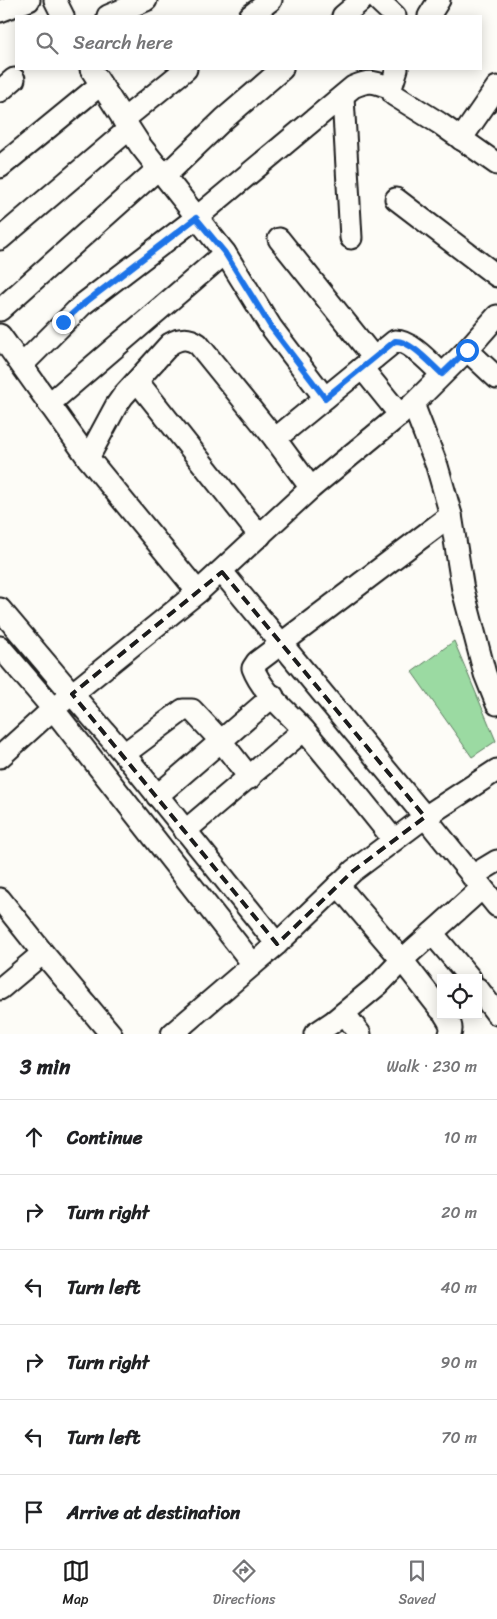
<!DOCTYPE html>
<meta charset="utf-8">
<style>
:root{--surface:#fff;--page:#f6f6f6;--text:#202124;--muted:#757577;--line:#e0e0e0;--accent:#1c1c1c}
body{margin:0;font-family:Sriracha,sans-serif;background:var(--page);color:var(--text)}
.controls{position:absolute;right:15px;bottom:15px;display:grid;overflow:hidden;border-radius:0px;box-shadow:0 2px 12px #0003}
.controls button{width:45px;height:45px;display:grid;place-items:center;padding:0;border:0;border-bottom:1px solid var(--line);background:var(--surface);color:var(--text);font:25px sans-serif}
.stop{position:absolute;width:15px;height:15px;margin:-11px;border:4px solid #1a73e8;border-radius:50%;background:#fff}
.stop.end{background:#1a73e8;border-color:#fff;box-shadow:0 1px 5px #0008}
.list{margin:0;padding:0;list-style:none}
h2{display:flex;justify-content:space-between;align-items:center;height:65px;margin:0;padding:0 20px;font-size:21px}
h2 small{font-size:16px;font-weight:400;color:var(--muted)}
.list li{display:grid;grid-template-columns:32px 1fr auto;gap:15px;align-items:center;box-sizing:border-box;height:75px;padding:0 20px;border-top:1px solid var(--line)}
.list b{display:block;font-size:19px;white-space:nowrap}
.list em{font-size:16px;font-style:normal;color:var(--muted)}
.icon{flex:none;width:28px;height:28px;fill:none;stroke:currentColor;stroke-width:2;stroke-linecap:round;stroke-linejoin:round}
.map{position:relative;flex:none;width:497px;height:1034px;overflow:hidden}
.search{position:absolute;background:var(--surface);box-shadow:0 2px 12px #0003;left:15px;right:15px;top:15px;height:55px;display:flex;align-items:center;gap:12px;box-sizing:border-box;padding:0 18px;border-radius:0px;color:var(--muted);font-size:19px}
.sheet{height:515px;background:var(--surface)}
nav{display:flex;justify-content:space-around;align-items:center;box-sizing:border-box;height:70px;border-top:1px solid var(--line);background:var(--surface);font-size:14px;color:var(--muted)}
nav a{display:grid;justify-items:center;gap:2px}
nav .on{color:var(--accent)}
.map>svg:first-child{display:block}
</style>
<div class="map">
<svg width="497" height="1034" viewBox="0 0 497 1034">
<rect width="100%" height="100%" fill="#fdfcf7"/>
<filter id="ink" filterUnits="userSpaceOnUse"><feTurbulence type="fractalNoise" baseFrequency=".02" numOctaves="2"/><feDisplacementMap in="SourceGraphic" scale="10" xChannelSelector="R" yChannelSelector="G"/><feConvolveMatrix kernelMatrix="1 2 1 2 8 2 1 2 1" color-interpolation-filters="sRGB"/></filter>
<g filter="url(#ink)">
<path fill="#9bdaa2" stroke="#5c7b5f" d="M454,641L496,741L472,757L412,672Z"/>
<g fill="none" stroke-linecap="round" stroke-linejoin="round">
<defs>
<g id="minor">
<path d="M55,0L63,16"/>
<path d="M378,0L395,16"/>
<path d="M0,11L29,0"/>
<path d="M108,16L146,0"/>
<path d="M250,16L271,0"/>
<path d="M343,16L362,0"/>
<path d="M429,16L439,0"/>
<path d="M91,69L140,145L225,253L271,327L325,398"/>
<path d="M397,69L391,88L394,95L439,123L497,164"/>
<path d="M0,91L14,79"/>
<path d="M343,97L351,238"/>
<path d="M123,120L186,69"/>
<path d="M461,139L497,87"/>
<path d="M0,167L100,85"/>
<path d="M165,176L224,119L282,69"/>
<path d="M396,199L497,276"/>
<path d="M0,239L129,129"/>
<path d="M279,239L374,358"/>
<path d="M0,310L159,168"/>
<path d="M0,335L88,458L198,592"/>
<path d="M467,350L497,378"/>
<path d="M22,365L82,305L196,218L353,87C370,79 375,82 391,88"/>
<path d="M362,368L400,415"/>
<path d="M137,381L260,536"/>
<path d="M49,404L225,253"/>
<path d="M413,404L437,466L451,515L463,590L485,674L497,704"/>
<path d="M275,439L395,341C410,340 431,364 442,374"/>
<path d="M88,458L116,406L123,396L170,344C180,338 188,337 198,344L275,439L311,488"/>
<path d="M222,572L425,817L497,906"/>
<path d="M0,609L72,694L53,709L253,964"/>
<path d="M0,647L53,709L0,757"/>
<path d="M124,754L183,710H192L221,741L250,778"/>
<path d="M157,796L273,696"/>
<path d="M185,831L304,730"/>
<path d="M394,840C364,803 335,766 304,730C287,711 262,692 253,668L257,662L451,515"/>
<path d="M472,876L497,861"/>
<path d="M338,885L402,960L441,1010"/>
<path d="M0,899L43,953L111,1034"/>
<path d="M432,933L470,978"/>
<path d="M277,944L124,754L72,694L198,592L311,488L413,404L467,350L497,316"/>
<path d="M0,989L43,953"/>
<path d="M478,989L497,1014"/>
<path d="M344,1013L360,1034"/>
<path d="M445,1015C449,1021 453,1027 450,1034"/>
<path d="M172,1034L277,944L353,871L425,817L497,770"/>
<path d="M315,1034L333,1022L379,984L402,960L482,888"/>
</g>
</defs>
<use href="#minor" stroke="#1c1c1c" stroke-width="25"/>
<use href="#minor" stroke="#fdfcf7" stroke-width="21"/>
</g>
</g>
<g fill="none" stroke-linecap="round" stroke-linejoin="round" filter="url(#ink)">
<path stroke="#1a73e8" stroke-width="6" d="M63,322L82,305L196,218L225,253L271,327L325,398L395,341C410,340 431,364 442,374L467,350"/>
</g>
<path fill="none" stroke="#1c1c1c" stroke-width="4" stroke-dasharray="10 6" stroke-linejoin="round" d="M222,572L425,817L353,871L277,944L72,694Z"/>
</svg>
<div class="controls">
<button><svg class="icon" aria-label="locate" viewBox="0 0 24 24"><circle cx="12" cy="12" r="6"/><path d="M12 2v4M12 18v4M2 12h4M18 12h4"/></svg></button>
</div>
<div class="stop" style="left:467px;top:350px"></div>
<div class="stop end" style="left:63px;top:322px"></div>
<div class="search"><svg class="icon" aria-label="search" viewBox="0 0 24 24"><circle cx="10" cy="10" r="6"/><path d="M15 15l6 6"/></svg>Search here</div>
</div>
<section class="sheet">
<h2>3 min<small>Walk · 230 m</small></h2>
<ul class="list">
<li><svg class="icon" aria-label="ahead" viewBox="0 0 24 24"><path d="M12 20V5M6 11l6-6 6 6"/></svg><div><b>Continue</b></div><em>10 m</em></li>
<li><svg class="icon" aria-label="right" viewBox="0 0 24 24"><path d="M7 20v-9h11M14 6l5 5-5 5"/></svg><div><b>Turn right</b></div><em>20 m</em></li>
<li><svg class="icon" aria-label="left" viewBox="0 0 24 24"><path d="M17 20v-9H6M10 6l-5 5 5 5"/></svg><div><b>Turn left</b></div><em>40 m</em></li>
<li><svg class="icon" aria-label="right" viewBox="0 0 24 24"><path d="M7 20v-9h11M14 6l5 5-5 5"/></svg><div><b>Turn right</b></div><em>90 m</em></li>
<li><svg class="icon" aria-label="left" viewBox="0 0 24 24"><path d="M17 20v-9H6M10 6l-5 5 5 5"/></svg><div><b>Turn left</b></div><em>70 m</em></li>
<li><svg class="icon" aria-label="arrive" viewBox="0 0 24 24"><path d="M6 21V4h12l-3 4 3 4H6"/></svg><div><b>Arrive at destination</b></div></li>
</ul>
</section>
<nav>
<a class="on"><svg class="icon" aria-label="map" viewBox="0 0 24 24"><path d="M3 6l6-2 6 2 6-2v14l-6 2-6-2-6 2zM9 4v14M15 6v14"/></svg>Map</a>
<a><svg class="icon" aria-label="directions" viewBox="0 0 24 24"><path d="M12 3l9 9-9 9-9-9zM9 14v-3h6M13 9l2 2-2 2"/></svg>Directions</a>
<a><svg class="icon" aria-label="saved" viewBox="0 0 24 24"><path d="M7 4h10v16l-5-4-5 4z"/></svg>Saved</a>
</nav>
